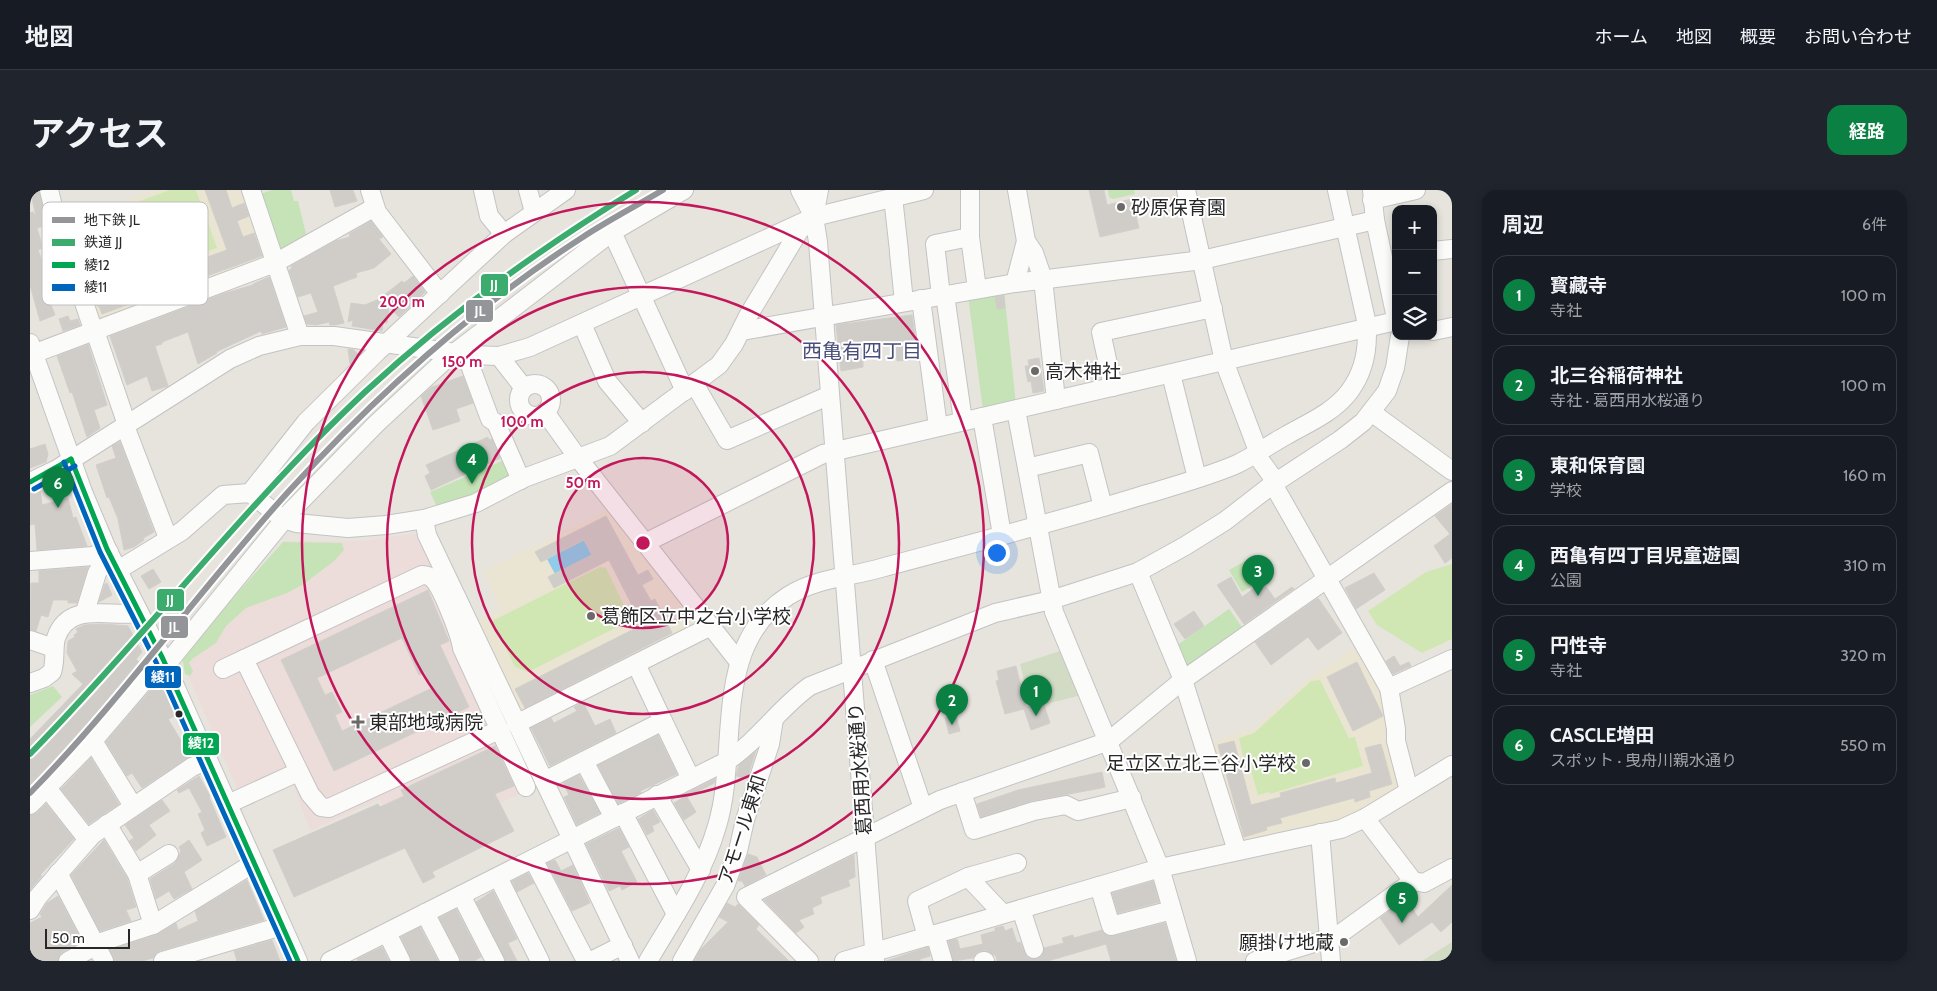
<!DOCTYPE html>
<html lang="ja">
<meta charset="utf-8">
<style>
:root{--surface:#171b24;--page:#20242c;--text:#f1f3f6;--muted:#9ea1a6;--line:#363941;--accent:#0b8043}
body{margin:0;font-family:Cabin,"Noto Sans JP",sans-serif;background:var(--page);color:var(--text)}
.controls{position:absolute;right:15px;top:15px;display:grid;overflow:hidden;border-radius:10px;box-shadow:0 2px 8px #0003}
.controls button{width:45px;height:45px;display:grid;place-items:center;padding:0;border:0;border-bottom:1px solid var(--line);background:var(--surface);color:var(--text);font:25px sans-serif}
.scale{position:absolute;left:15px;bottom:12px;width:85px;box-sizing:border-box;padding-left:5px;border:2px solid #282828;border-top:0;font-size:14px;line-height:18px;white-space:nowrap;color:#282828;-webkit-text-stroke:4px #fff;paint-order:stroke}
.you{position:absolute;left:966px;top:362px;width:18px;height:18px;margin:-12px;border:4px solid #fff;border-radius:50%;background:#1a73e8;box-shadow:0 0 0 8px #1a73e833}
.badge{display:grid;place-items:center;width:32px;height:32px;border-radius:50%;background:var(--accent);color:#fff;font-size:16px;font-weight:700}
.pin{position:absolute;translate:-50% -41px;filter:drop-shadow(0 1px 2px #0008)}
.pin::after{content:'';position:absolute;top:26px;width:18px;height:15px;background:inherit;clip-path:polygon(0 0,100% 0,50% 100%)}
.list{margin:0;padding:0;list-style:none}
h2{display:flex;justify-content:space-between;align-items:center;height:65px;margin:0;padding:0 20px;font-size:21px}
h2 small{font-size:16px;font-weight:400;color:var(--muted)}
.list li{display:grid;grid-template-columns:32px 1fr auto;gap:15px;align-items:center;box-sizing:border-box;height:80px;margin:0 10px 10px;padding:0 10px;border:1px solid var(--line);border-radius:15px}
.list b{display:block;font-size:19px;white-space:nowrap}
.list p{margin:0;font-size:16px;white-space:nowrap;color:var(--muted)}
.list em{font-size:16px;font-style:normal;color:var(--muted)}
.icon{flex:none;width:28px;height:28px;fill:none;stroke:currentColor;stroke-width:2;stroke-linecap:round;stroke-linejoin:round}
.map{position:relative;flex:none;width:1422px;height:771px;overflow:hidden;border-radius:15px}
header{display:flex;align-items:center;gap:30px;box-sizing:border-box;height:70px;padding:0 25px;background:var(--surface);border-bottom:1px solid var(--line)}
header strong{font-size:24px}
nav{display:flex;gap:28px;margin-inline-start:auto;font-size:18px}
.intro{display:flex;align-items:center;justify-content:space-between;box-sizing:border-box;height:120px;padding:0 30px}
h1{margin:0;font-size:35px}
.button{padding:12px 22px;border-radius:15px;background:var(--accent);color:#fff;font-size:18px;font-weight:700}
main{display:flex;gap:30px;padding:0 30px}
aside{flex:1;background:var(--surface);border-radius:15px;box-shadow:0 2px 8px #0003}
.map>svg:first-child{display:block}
</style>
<header>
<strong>地図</strong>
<nav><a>ホーム</a><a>地図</a><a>概要</a><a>お問い合わせ</a></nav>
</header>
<div class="intro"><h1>アクセス</h1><a class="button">経路</a></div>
<main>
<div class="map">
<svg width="1422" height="771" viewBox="0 0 1422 771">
<rect width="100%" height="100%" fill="#e7e4de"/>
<g fill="#eae4d2">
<path d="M123,0H216L238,65L235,73L70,133L32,33Z"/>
<path d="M578,319L670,432L490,525L446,431L470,420L454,381Z"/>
<path d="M1329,455L1353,498L1370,594L1368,601L1307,635L1216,654L1209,649L1180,552L1224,538L1278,489Z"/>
</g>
<path fill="#edddda" d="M381,344L390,345L509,595L374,659L350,609L280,641L263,594L215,617L151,469L254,351H331Z"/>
<g fill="#c5e3b6">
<path d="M242,0H261L264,11H268L277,48L251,64L230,4Z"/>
<path d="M1078,0H1104L1105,4L1083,9L1079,7Z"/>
<path d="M974,100L986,215L953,220L938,106Z"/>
<path d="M477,269L485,286L408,319L400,302Z"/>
<path d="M253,352L312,353L314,360L304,371L274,394L257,403L216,418L196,436L186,453L162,469L159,473L163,481L160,486L155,484L152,465Z"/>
<path d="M1215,371L1220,378L1225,375L1234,389L1212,402L1199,380Z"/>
<path d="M1199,419L1214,440L1162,478L1154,477L1146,456Z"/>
<path d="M23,496L32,507L0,537V505Z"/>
</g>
<g fill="#d2dcc5">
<path d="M1033,460L1052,505L1016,514L1013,506L999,509L990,474Z"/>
<path d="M1422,752V771H1392Z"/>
</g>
<g fill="#d0e7b4">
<path d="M140,0H166L187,58L101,89L77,23Z"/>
<path d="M1422,374V449L1392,463L1347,435L1338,421L1396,382Z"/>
<path d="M570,377L576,378L599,426L595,433L498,482L485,477L462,431Z"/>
<path d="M1290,490L1319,548L1325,547L1333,576L1240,604L1239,602L1228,605L1218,570L1214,571L1209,548L1224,543L1281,491Z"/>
</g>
<path fill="#90ccea" d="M554,350L562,365L525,384L517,369Z"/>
<g fill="#d0cdc9" stroke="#d2cfca" fill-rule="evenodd">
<path d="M0,0H9L17,35L7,38L13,58L8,60L24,102L17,105L25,125L10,131L0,95V23L3,22L6,26Z"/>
<path d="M175,0H196L202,18L214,13L219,26L207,31L213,47L224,43L232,66L72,124L69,116H67L47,59L82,47L99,95L197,60Z"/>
<path d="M300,0H323L327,11L305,17Z"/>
<path d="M1059,0H1074L1077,15L1102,9L1109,38L1070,47Z"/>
<path d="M341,31L353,47L349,49L361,64L344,78L326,83L327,87L303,96L314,133L305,135H300L299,132L286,135L277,134L274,126L288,122L281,103L268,107L259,80L262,79L261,76L305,51L320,47L319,44Z"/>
<path d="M383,86L395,102L369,127L359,117L357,133L353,132L352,141L322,136L323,130L318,132L321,113L335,115L349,109L372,91L374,93Z"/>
<path d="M239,87L256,137L232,144L231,141L186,162L187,163L168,174L158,142L132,152V154L125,156L138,196L122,201L117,186L97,195L80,146L192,104L223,95V94Z"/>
<path d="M974,106L975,118L967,119L965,107Z"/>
<path d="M882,125L888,169L867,171L865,152L838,155L839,166L833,168V177L811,181L806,135Z"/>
<path d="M38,126L40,131L48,129L50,135L33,141L29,129Z"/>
<path d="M58,154L77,215L64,220L70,238L57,247L42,202L40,203L27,166Z"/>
<path d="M318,159L324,160L329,165L320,174Z"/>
<path d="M1009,168L1014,201L1003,203L1001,191L998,192L995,176H999L998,170Z"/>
<path d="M433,186L443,213L426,219L430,231L403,240L391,206L402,197Z"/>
<path d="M458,247L459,250L462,249L470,268L401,300L395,286L400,283L396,275Z"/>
<path d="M90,252L124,342L113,348L114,350L104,357L94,360L88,329L79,307L77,308L66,275L86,268L82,256Z"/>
<path d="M15,254L18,264L16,272L0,278V259Z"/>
<path d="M10,299L12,315L38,308L43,328L46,327L57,356L7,360L5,334L0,335V304Z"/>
<path d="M1422,314V368L1415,373L1404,356L1420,344L1405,326Z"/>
<path d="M576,326L608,385L618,380L623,389L612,395L621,411L625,409L642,443L495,518L485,499L612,435L579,370L524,398L518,387L562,365L554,350L511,372L505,362Z"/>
<path d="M58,377L47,413H38V410H23L18,427L11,425L6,441L0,440L1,393H9V381Z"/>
<path d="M123,379L131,392L119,399L111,386Z"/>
<path d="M1344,383L1355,400L1326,419L1315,398Z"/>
<path d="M1201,387L1212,407L1233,392L1245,409L1262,397L1264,399L1214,434L1187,395Z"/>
<path d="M77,393L82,405L69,412L75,394Z"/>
<path d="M398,400L419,451L410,455L439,517L304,581L251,470ZM372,448L389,485L395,482L402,498L312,541L305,525L312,522L302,502L295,505L287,488Z"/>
<path d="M1288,408L1312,443L1288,460L1278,447L1241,475L1225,452Z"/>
<path d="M1164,421L1174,436L1155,449L1144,434Z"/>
<path d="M73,434L98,436L112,462L106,469L113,476L71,526L0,599V549L53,494L42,484L47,481L37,463L38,451L45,447L44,445L48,442L46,439L54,435Z"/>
<path d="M1364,466L1370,476L1379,472L1381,476L1363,484L1356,471Z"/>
<path d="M1327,472L1353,526L1323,541L1297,487Z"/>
<path d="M986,476L996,517L1013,512L1020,533L1001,540L994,519L975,524L966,491L969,490L967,481Z"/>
<path d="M130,489L145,526L138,529L153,554H155L160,563L159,567L112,598L102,583L97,586L76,552Z"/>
<path d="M553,512L565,536L580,529L586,543L520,576L501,538L521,528L524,533L547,521L544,517Z"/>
<path d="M926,526L930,541L919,544L915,528Z"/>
<path d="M628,545L647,584L610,601L611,603L588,614L568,575Z"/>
<path d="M1204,551L1221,615L1251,607L1250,603L1305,588L1306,593L1342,583L1335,558L1351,554L1362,594L1339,601L1340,607L1325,612L1324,608L1250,628L1252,633L1236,637L1237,640L1214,647L1188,555Z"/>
<path d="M465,556L484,596L465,604L484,641L402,682L405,687L393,693L375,658L264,707L243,660L348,614L350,617L374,606L371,600Z"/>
<path d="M726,561L717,589L706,586L709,575Z"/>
<path d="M61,568L89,614L59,634L31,599Z"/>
<path d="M1072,582L1075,597L1071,598L1002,611L951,627L947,614L988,600Z"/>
<path d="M549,585L570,623L547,635L534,607L539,605L533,593Z"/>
<path d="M169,586L180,606L179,607L196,647L177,656L171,643L175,640L168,624L172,622L159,598L149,603L147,600Z"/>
<path d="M685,589L684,593L657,607L666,622L654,630L644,613L656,606L655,604Z"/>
<path d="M132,610L140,621L119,635L126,645L106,661L99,651L104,648L95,635Z"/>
<path d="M16,614L44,649L10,685L12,686L0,700V625L7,623Z"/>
<path d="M623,620L630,632L622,636L624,641L617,645L608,629Z"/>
<path d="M589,638L599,657L591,661L607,692L592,700L590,696L579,701L556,654Z"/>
<path d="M74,650L97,688L106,717L96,720L101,731L70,741L41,685Z"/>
<path d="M159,650L172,670L154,682L162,699L144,709L139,701L126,709L120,689L145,673L151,661L149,657Z"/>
<path d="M718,664L727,667L736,685L715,696L712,691H708Z"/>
<path d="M824,665L825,687L818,690L820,696L790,707L792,713L782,718L784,724L769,730L774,737L766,743L734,710Z"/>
<path d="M525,670L531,681L543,675L560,713L542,721L517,673Z"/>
<path d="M498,683L504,693L487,702L482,691Z"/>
<path d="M217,690L234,730L130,761L123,768L112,771H85L80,760L126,745L146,733L148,740L168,731L165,721Z"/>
<path d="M1123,691L1129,712L1088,723L1082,703Z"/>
<path d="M1422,695V732L1411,742L1402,732L1369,755L1350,728L1376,709L1388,727Z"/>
<path d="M463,701L487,749L478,753L487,771H476L446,712Z"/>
<path d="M28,706L52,751L32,762L27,771H0V733L12,727L10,724L17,713Z"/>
<path d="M697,713L705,717L708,714L729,735L726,739L759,771H664L670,760L698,732L689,727Z"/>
<path d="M426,719L451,767L444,771H431L409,728Z"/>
<path d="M1135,733L1146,771H1081L1076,754L1018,771H967L966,766L955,760L947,762L943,768L923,771L918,751L927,749L930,759L953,754L951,745L965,741V738L973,736L975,741L982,738L987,753L990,752L997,767L1007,769L1012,766L1014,758L1034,753L1032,748L1043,745L1044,748L1072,740L1078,746H1084Z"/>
<path d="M390,737L408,771H382L371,747Z"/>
<path d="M242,750L250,771H207L204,761Z"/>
<path d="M352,757L359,771H328L327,769Z"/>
<path d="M898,757L900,766L890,769V771H856Z"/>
</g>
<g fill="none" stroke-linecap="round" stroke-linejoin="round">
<defs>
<g id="minor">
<path d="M19,0L27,33L64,142"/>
<path d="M221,0L270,146"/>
<path d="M340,0L347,22L410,104"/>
<path d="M453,0L459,26L474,44"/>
<path d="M498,0L504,22"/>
<path d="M770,0L784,27L788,52L845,771"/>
<path d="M940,0V47L947,99"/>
<path d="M987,0L996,51L1004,63L1013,89L1026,210"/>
<path d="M1156,0L1194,171L1228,261"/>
<path d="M1342,0L1345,30L1366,128"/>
<path d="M863,7L869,61"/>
<path d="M1342,10L1386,0"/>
<path d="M582,42L655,201"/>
<path d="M1403,61L1422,59"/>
<path d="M869,63L874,112"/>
<path d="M985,93L1172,70L1345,30"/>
<path d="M915,105L933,231"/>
<path d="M911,106L905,54L940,47"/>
<path d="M891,109L908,237"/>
<path d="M552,134L577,191L612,233"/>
<path d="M65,141L97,235"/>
<path d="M712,141L985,93L996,51"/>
<path d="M1403,141L1422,137"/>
<path d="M0,153L53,302L77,359L133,469L268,771"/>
<path d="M0,165L245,73L345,17"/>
<path d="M440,165L441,178L460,229L466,233L491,290"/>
<path d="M469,166L494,198"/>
<path d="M1141,184L1167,288"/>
<circle cx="505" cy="210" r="16"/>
<path d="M665,195L697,250L800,205"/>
<path d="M1083,197L1071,142L1183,118"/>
<path d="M986,220L1024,422L1130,678L1157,771"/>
<path d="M515,222L548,268L709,472"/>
<path d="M1341,222L1422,281"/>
<path d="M952,227L972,345"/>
<path d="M95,236L138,348"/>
<path d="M1225,263L1246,292"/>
<path d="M997,278L1059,263L1073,317"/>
<path d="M0,292L27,279L200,169L229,156L270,146H304L440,165L469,166L500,157L784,27L789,0"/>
<path d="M1243,294L1359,498L1366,539V551L1379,601"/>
<path d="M220,303L276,232L347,162L474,44L536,0"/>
<path d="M394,329L397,345L600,771"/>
<path d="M615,353L793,264L1366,131"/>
<path d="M0,371L63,366L77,359"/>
<path d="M88,380L152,341L193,305L220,303L253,329L266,333L318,338L356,335L394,329L446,313L494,288L580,256L689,175L704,154L718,126L769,41L784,27L894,0"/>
<path d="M1108,382L1153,490L1207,661"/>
<path d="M55,422L67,383L79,362"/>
<path d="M0,450L24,458"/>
<path d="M214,469L280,604L291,617L299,618L469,540"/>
<path d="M843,470L893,618"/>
<path d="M136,475L261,321L346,234L414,171L582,42L654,0"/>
<path d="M193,479L392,385C396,385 400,386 403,389C412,398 430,444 432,458L496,597"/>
<path d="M0,493L14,488L22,482C26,471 23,459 26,448C39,410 80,428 109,423"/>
<path d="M1359,498L1422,469"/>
<path d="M633,531L661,589"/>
<path d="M486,534L679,437"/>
<path d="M63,551L103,616"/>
<path d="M554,571L584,628"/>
<path d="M514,591L633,531L606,474"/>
<path d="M17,598L58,650"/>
<path d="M932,602L944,640L1004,621L1036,615L1048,621L1102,608"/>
<path d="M627,605L671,680"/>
<path d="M198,614L268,582"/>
<path d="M0,615L63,551L133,469"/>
<path d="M593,623L646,724"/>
<path d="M1335,628L1383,691L1394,693L1422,678"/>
<path d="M77,634L107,684L123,735"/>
<path d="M1290,643L1301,771"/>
<path d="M503,669L556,771"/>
<path d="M28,683L74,771"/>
<path d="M107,684L139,664"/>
<path d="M468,687L510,771"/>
<path d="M938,687L987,673"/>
<path d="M1069,696L1081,736L1142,720"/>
<path d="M431,705L465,771"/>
<path d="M991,719L1004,759"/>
<path d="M0,720L8,707L62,645L162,577L178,570"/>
<path d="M395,723L420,771"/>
<path d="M357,743L371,771"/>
<path d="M905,744L913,771"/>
<path d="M897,747L887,711L938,687L973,724"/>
<path d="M38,771L74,751L123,735L224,673"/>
<path d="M133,771L252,736"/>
<path d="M300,771L697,571C729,550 750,517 780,496L965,423L1021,410L1108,382L1155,356L1195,331L1243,294L1310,250L1333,232L1357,201L1365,178L1370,146"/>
<path d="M561,771L593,755"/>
<path d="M618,771C644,727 673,685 687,636C710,561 680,456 758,406C786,388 820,387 851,378C936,355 1022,333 1107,307C1140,297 1174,288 1205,275C1223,267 1240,254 1257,245C1278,233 1304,222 1319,202C1335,181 1339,156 1336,130L1307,0"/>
<path d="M652,771L695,696L708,661L715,630L740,554L744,529"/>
<path d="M779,771L716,707L910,610L1079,551L1153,490L1422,301"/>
<path d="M814,771L1130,678L1311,639L1335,628L1422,575"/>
<path d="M953,771H955"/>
<path d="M1225,771L1307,746L1383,691"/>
</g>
</defs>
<use href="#minor" stroke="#c4c3c4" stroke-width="20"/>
<use href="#minor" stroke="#fbfbfa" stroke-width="18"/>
<defs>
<g id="bus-1">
<path d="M41,269L77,359L133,469L268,771"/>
<path d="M0,292L41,269"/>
</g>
<g id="bus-2">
<path d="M34,272L70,362L126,472L260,771"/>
<path d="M4,299L45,276"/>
</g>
</defs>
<use href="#bus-1" stroke="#fff" stroke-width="9"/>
<use href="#bus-2" stroke="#fff" stroke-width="9"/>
<use href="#bus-1" stroke="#00a651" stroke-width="5"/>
<use href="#bus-2" stroke="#0065bd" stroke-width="5"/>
<defs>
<path id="rail-1" d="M0,564C115,447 215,315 335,202C418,125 509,59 606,0"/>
</defs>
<use href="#rail-1" stroke="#fff" stroke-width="10"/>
<use href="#rail-1" stroke="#3bac6d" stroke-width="6"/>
<defs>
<path id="metro-1" d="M0,603C93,508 170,399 259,301C346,205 444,117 553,47C579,30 606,16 633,0"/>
</defs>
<use href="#metro-1" stroke="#fff" stroke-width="10"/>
<use href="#metro-1" stroke="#939598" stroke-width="6"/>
</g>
<circle cx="613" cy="353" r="85" fill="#c2185b" fill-opacity=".12"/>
<g fill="none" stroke="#c2185b" stroke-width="2.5">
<circle cx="613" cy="353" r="85"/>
<circle cx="613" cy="353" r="171"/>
<circle cx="613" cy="353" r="256"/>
<circle cx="613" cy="353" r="341"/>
</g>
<g fill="#6b6a68" stroke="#fff" stroke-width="2">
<circle cx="1091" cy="17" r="5"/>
<circle cx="1005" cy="181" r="5"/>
<circle cx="561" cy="426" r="5"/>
<path d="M325.5 524.5h5v5h5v5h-5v5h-5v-5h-5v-5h5z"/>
<circle cx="1276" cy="573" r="5"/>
<circle cx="1314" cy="752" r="5"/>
</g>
<circle fill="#282828" stroke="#fff" stroke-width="2" cx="149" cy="524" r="4.5"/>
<g text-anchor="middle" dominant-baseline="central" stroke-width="4" stroke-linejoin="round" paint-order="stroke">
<g font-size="19" fill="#282828" stroke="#fff" text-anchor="start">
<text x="1101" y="17">砂原保育園</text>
<text x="1015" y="181">高木神社</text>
<text x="571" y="426">葛飾区立中之台小学校</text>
<text x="339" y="532">東部地域病院</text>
<text x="1266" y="573" text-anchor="end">足立区立北三谷小学校</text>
<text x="1304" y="752" text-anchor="end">願掛け地蔵</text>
</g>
<g font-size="19" fill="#282828" stroke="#fff">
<text transform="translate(830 579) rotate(-94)">葛西用水桜通り</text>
<text transform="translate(712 640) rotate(-72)">アモール東和</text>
</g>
<g font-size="20" fill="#494e79" stroke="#fff">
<text x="832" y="161">西亀有四丁目</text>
</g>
</g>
<rect x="12" y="12" width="166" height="103" rx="8" fill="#fff" stroke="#bebebe" stroke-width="1"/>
<rect x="22" y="27" width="23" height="6" fill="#939598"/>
<rect x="22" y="49" width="23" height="7" fill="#3bac6d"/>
<rect x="22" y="72" width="23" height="6" fill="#00a651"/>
<rect x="22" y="94" width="23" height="7" fill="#0065bd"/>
<g font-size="14" fill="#282828">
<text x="54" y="35">地下鉄 JL</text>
<text x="54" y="57">鉄道 JJ</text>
<text x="54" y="80">綾12</text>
<text x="54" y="102">綾11</text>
</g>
<circle cx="613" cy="353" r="8" fill="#c2185b" stroke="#fff" stroke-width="2.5"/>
<g font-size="15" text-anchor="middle" font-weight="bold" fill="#c2185b" stroke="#fff" stroke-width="4" stroke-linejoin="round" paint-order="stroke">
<text x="372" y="117">200 m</text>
<text x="432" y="177">150 m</text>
<text x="492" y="237">100 m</text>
<text x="553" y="298">50 m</text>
</g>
<g stroke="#fff" stroke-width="2">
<rect x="450" y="83" width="29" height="24" rx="5" fill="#3bac6d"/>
<rect x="435" y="109" width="29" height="24" rx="5" fill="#939598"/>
<rect x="126" y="398" width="29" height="24" rx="5" fill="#3bac6d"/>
<rect x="130" y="425" width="29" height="24" rx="5" fill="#939598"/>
<rect x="114" y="475" width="38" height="24" rx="5" fill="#0065bd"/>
<rect x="152" y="542" width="38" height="24" rx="5" fill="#00a651"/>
</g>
<g font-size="14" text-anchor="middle" font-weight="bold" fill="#fff">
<text x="464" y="100">JJ</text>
<text x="450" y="126">JL</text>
<text x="140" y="415">JJ</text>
<text x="144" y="442">JL</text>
<text x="133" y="492">綾11</text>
<text x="171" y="558">綾12</text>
</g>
</svg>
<div class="controls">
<button>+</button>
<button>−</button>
<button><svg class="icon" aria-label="layers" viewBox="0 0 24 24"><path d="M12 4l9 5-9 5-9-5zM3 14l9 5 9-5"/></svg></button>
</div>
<div class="scale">50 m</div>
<div class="you"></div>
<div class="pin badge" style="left:1006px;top:526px">1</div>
<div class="pin badge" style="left:922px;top:535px">2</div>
<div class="pin badge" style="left:1228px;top:406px">3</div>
<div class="pin badge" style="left:442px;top:294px">4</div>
<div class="pin badge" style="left:1372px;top:733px">5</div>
<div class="pin badge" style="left:28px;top:318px">6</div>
</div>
<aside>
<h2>周辺<small>6件</small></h2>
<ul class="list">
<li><span class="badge">1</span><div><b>寳藏寺</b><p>寺社</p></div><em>100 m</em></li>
<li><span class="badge">2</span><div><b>北三谷稲荷神社</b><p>寺社 · 葛西用水桜通り</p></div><em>100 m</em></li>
<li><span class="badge">3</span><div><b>東和保育園</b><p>学校</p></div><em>160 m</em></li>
<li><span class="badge">4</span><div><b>西亀有四丁目児童遊園</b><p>公園</p></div><em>310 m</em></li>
<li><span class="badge">5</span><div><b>円性寺</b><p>寺社</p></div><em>320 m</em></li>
<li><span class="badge">6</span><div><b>CASCLE増田</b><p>スポット · 曳舟川親水通り</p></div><em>550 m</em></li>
</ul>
</aside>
</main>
